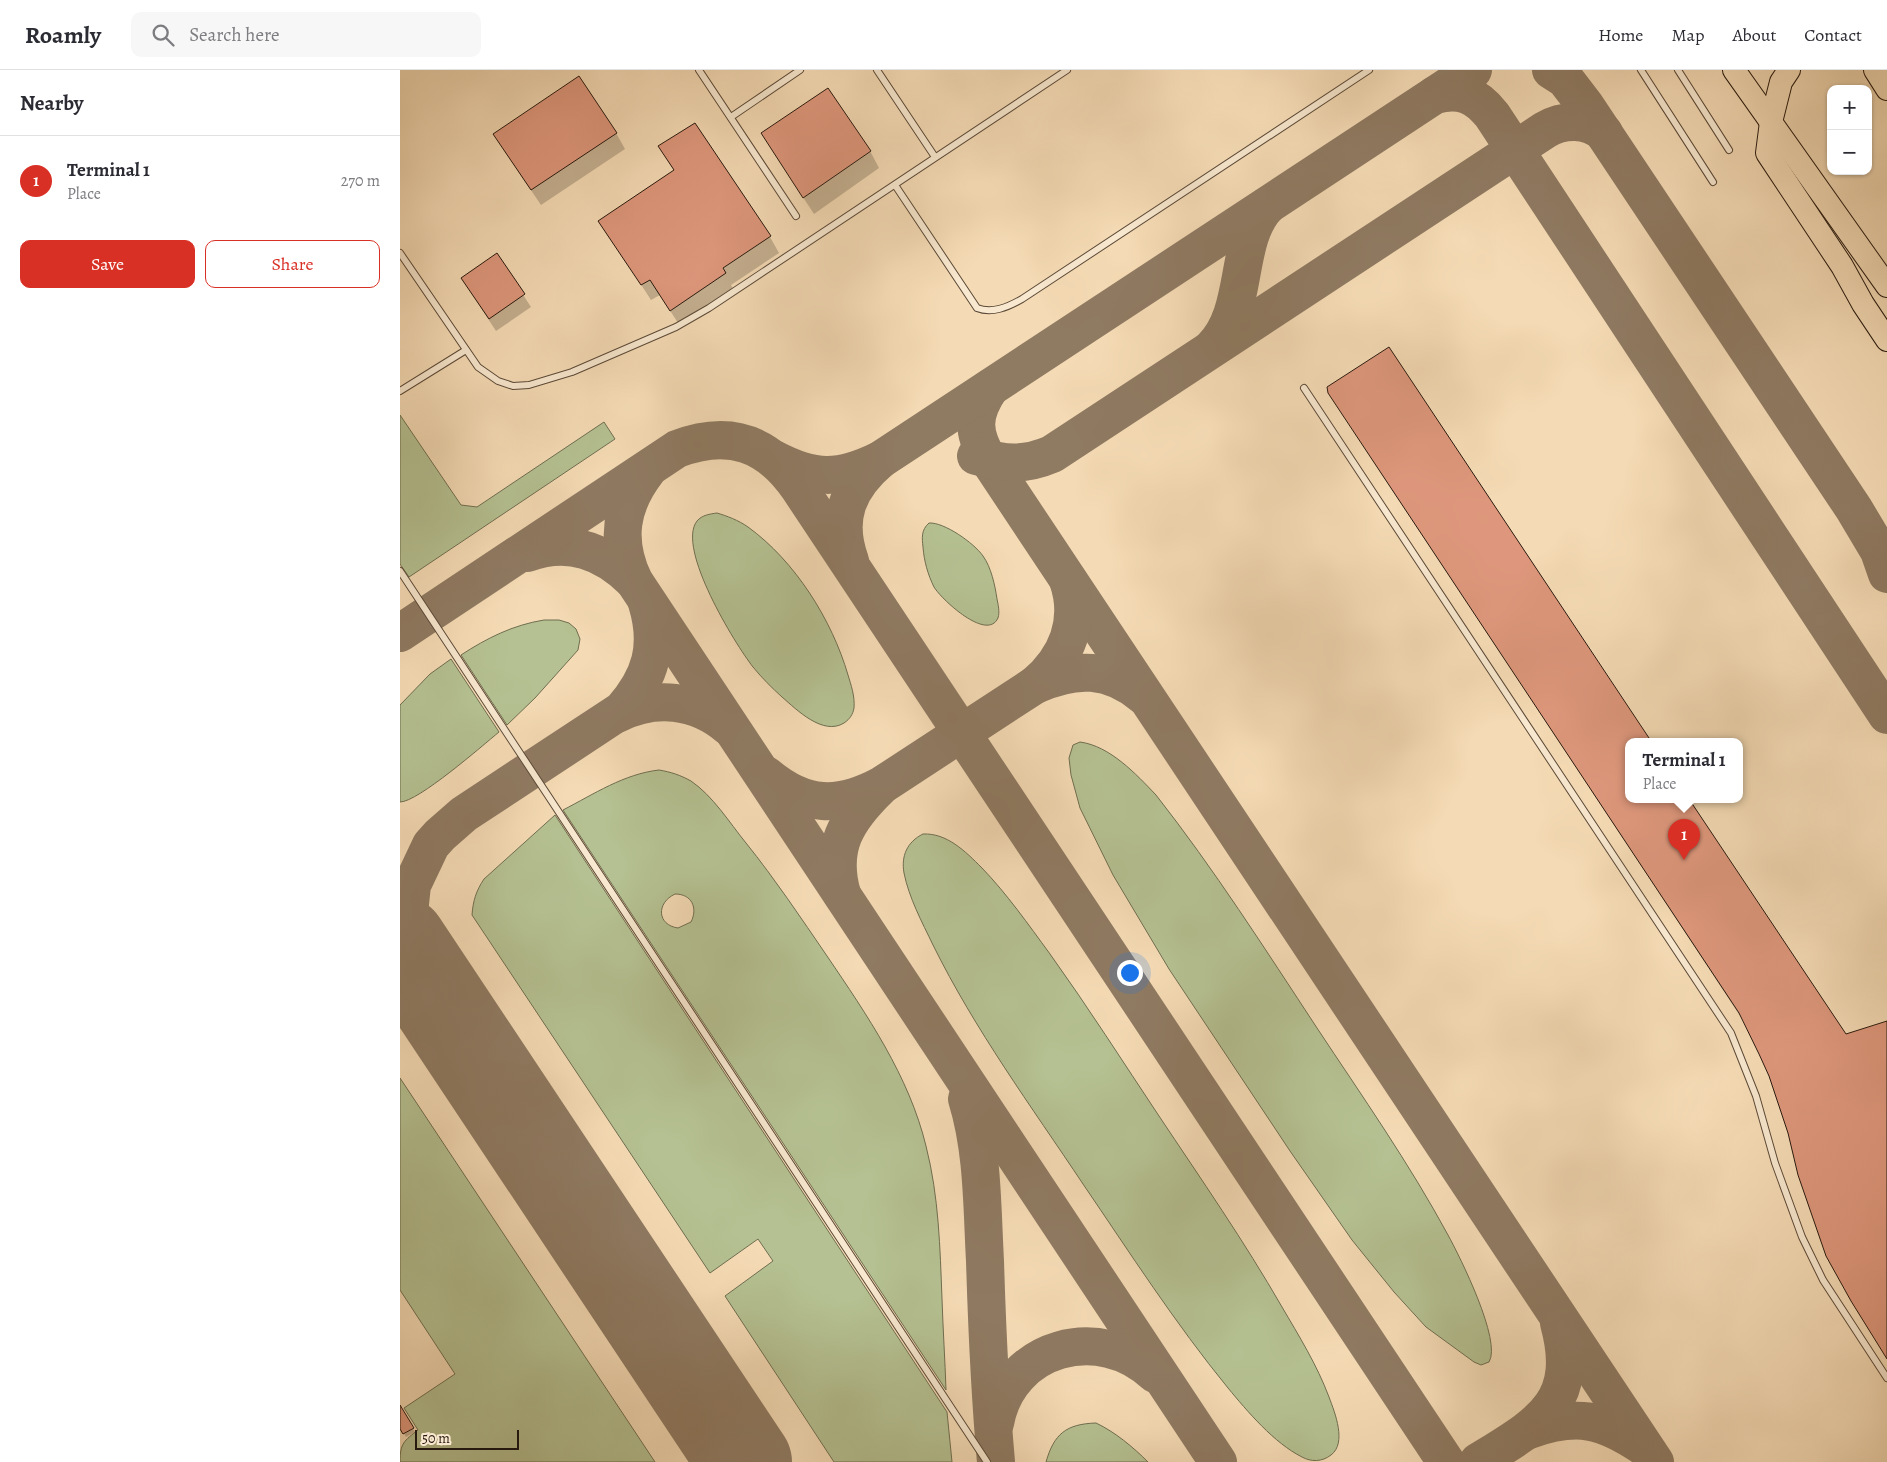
<!DOCTYPE html>
<meta charset="utf-8">
<style>
:root{--surface:#fff;--page:#f7f7f7;--text:#2b2b33;--muted:#7c7c81;--line:#e1e1e2;--accent:#d93025}
body{margin:0;font-family:Alegreya,serif;background:var(--page);color:var(--text)}
.controls{position:absolute;right:15px;top:15px;display:grid;overflow:hidden;border-radius:10px;box-shadow:0 1px 4px #0004}
.controls button{width:45px;height:45px;display:grid;place-items:center;padding:0;border:0;border-bottom:1px solid var(--line);background:var(--surface);color:var(--text);font:25px sans-serif}
.scale{position:absolute;left:15px;bottom:12px;width:104px;box-sizing:border-box;padding-left:5px;border:2px solid #291a0f;border-top:0;font-size:14px;line-height:18px;white-space:nowrap;color:#291a0f;-webkit-text-stroke:4px #f8e8cf;paint-order:stroke}
.you{position:absolute;left:729px;top:902px;width:18px;height:18px;margin:-12px;border:4px solid #fff;border-radius:50%;background:#1a73e8;box-shadow:0 0 0 8px #1a73e833}
.badge{display:grid;place-items:center;width:32px;height:32px;border-radius:50%;background:var(--accent);color:#fff;font-size:16px;font-weight:700}
.pin{position:absolute;translate:-50% -41px;filter:drop-shadow(0 1px 2px #0008)}
.pin::after{content:'';position:absolute;top:26px;width:18px;height:15px;background:inherit;clip-path:polygon(0 0,100% 0,50% 100%)}
.popup{position:absolute;left:1225px;top:668px;width:118px;height:65px;box-sizing:border-box;display:grid;place-content:center;border-radius:10px;background:var(--surface);filter:drop-shadow(0 1px 4px #0005);font-size:16px;white-space:nowrap;color:var(--muted)}
.popup b{font-size:19px;color:var(--text)}
.popup::after{content:'';position:absolute;left:50%;top:100%;margin-left:-10px;border:10px solid transparent;border-top-color:var(--surface)}
.list{margin:0;padding:0;list-style:none}
h2{display:flex;justify-content:space-between;align-items:center;height:65px;margin:0;padding:0 20px;font-size:21px}
h2 small{font-size:16px;font-weight:400;color:var(--muted)}
.list li{display:grid;grid-template-columns:32px 1fr auto;gap:15px;align-items:center;box-sizing:border-box;height:90px;padding:0 20px;border-top:1px solid var(--line)}
.list b{display:block;font-size:19px;white-space:nowrap}
.list p{margin:0;font-size:16px;white-space:nowrap;color:var(--muted)}
.list em{font-size:16px;font-style:normal;color:var(--muted)}
.actions{display:flex;gap:10px;padding:15px 20px}
.actions a{flex:1;padding:11px 0;border:1px solid var(--accent);border-radius:10px;text-align:center;font-size:18px;color:var(--accent)}
.actions .main{background:var(--accent);color:#fff}
.icon{flex:none;width:28px;height:28px;fill:none;stroke:currentColor;stroke-width:2;stroke-linecap:round;stroke-linejoin:round}
.map{position:relative;flex:none;width:1487px;height:1392px;overflow:hidden}
header{display:flex;align-items:center;gap:30px;box-sizing:border-box;height:70px;padding:0 25px;background:var(--surface);border-bottom:1px solid var(--line)}
header strong{font-size:24px}
nav{display:flex;gap:28px;margin-inline-start:auto;font-size:18px}
.search{width:350px;height:45px;background:var(--page);display:flex;align-items:center;gap:12px;box-sizing:border-box;padding:0 18px;border-radius:10px;color:var(--muted);font-size:19px}
main{display:flex}
aside{flex:1;background:var(--surface)}
.map>svg:first-child{display:block}
</style>
<header>
<strong>Roamly</strong>
<div class="search"><svg class="icon" aria-label="search" viewBox="0 0 24 24"><circle cx="10" cy="10" r="6"/><path d="M15 15l6 6"/></svg>Search here</div>
<nav><a>Home</a><a>Map</a><a>About</a><a>Contact</a></nav>
</header>
<main>
<aside>
<h2>Nearby<small></small></h2>
<ul class="list">
<li><span class="badge">1</span><div><b>Terminal 1</b><p>Place</p></div><em>270 m</em></li>
</ul>
<div class="actions"><a class="main">Save</a><a>Share</a></div>
</aside>
<div class="map">
<svg width="1487" height="1392" viewBox="0 0 1487 1392">
<rect width="100%" height="100%" fill="#f5dbb5"/>
<filter id="stains"><feTurbulence type="fractalNoise" baseFrequency=".004" numOctaves="4"/><feColorMatrix values="0 0 0 0 .2 0 0 0 0 .09 0 0 0 0 .02 0 0 0 .5 -.17"/></filter>
<radialGradient id="worn" r=".72"><stop offset=".6" stop-color="#630" stop-opacity="0"/><stop offset="1" stop-color="#630" stop-opacity=".3"/></radialGradient>
<g fill="#b5c192" stroke="#6f6e50" fill-rule="evenodd">
<path d="M0,345L61,435L77,437L204,352L215,369L9,507L0,494Z"/>
<path d="M317,443C327,446 338,450 348,457C395,491 432,550 448,605C451,615 455,626 454,638C453,644 450,649 444,653C423,666 397,640 382,627C372,618 362,608 353,597C335,574 276,478 297,451C302,445 310,444 317,443Z"/>
<path d="M529,453C544,452 574,473 583,486C591,497 595,515 597,529C598,534 600,542 598,548C587,572 541,529 534,517C528,505 524,491 523,477C522,468 521,460 529,453Z"/>
<path d="M144,550H159L169,553L176,559L180,569L178,580L135,628L107,655L61,585C87,568 113,555 144,550Z"/>
<path d="M51,589L99,662C82,676 18,732 0,732V635L30,604Z"/>
<path d="M680,672C710,676 736,704 756,725C814,799 865,879 917,958C962,1026 1009,1093 1048,1165C1060,1187 1102,1271 1089,1292L1081,1295L1074,1292L1026,1257L994,1222L952,1170L890,1081L769,899L713,805L680,738L671,705L669,688L673,675Z"/>
<path d="M259,700C271,702 280,705 291,711C313,726 329,752 346,773C375,809 401,848 427,886C467,945 509,1006 526,1076C539,1127 540,1178 542,1229C543,1260 545,1290 546,1320L163,740C194,724 224,704 259,700ZM275,824C292,824 298,838 291,852L278,858C257,855 256,833 275,824Z"/>
<path d="M155,745L547,1342L552,1392H434L325,1226L373,1191L358,1169L310,1203L72,845C73,831 76,821 84,809Z"/>
<path d="M523,764C547,763 565,781 582,798C607,824 628,854 650,884C688,937 723,992 759,1046C801,1109 844,1171 882,1237C899,1266 917,1295 929,1327C935,1343 947,1373 931,1385C922,1392 911,1392 902,1387C874,1373 847,1341 828,1318C775,1253 730,1183 683,1114C631,1036 575,960 533,875C522,852 509,828 504,803C501,786 507,772 523,764Z"/>
<path d="M0,1008L255,1392H0C0,1373 4,1371 18,1360L4,1338L55,1304L0,1220Z"/>
<path d="M696,1353C715,1362 733,1377 748,1392H646C654,1364 666,1354 696,1353Z"/>
</g>
<g fill="#0003">
<path d="M216,63L225,79L141,135L104,80Z"/>
<path d="M260,77L370,167L379,183L331,215L334,220L280,256L260,225L251,230L200,151L275,102Z"/>
<path d="M372,80L470,81L479,98L414,144Z"/>
<path d="M97,185L131,237L96,261L62,209Z"/>
<path d="M988,278L1249,671H1229V729H1288L1445,966L1487,952V1287L1389,1063L1361,983L1346,955L940,339Z"/>
<path d="M5,1347L15,1362L6,1367L0,1357V1350Z"/>
</g>
<g fill="none" stroke-linecap="round" stroke-linejoin="round">
<g stroke="#8f7a62" stroke-width="38">
<path d="M1151,0L1165,9L1185,35L1454,439L1479,481L1487,504"/>
<path d="M1035,25C1060,18 1076,25 1092,45L1487,645"/>
<path d="M812,278C850,241 833,172 867,136"/>
<path d="M590,318C572,345 572,362 588,389L1255,1392"/>
<path d="M576,386C605,394 624,396 652,384L1145,60C1164,49 1187,49 1204,63"/>
<path d="M374,389C414,410 439,410 480,390L1073,0"/>
<path d="M247,401C220,436 215,471 234,511L818,1392"/>
<path d="M127,483C169,468 204,481 234,511"/>
<path d="M450,491C435,449 447,418 480,390"/>
<path d="M0,563L277,379C329,359 368,373 399,418L1046,1392"/>
<path d="M635,615C676,597 709,597 744,626"/>
<path d="M217,644C255,625 296,629 329,657"/>
<path d="M366,705C405,738 439,738 482,715L635,615C667,588 682,551 668,510"/>
<path d="M442,824C429,778 446,750 479,718"/>
<path d="M22,906L12,872L9,843L12,815L31,775L40,765L64,744L222,640C251,607 260,576 247,533"/>
<path d="M567,1029C583,1081 582,1137 585,1191C587,1258 590,1325 596,1392"/>
<path d="M595,1353C609,1276 700,1252 755,1304"/>
<path d="M1129,1360C1177,1343 1203,1349 1244,1377"/>
<path d="M1078,1392C1139,1354 1181,1334 1159,1253"/>
</g>
<path stroke="#8f7a62" stroke-width="94" d="M0,873L345,1392"/>
</g>
<g fill="#de977c" stroke="#291a0f">
<path d="M179,6L217,63L131,120L93,64Z"/>
<path d="M428,18L471,81L403,128L361,63Z"/>
<path d="M295,53L371,166L323,198L326,203L270,241L250,210L241,215L198,151L274,100L258,76Z"/>
<path d="M97,183L125,224L89,249L61,208Z"/>
<path d="M989,277L1251,671H1229V729H1289L1446,964L1487,951V1289L1451,1231L1426,1186L1398,1105L1388,1063L1369,1006L1359,984L1339,943L928,323L927,317Z"/>
<path d="M0,1335L14,1358L3,1364L0,1359Z"/>
</g>
<g fill="none" stroke-linecap="round" stroke-linejoin="round">
<defs>
<g id="lane">
<path d="M299,0L396,146"/>
<path d="M477,0L535,87"/>
<path d="M1241,0L1313,112"/>
<path d="M1278,0L1329,80"/>
<path d="M331,47L400,0"/>
<path d="M495,115L577,238C592,244 608,237 622,229L969,0"/>
<path d="M0,183L78,297L98,311L113,316L129,315L172,302L276,257L309,238L667,0"/>
<path d="M904,318L1331,963L1356,1026L1375,1093L1402,1167L1423,1210L1487,1308"/>
<path d="M0,321L66,280"/>
<path d="M0,501L587,1392"/>
</g>
<g id="highway">
<path d="M1334,0L1487,216"/>
<path d="M1389,0L1381,12L1371,52L1367,83L1442,196L1463,234L1487,270"/>
<path d="M1475,0L1487,19"/>
</g>
</defs>
<use href="#lane" stroke="#5c4a38" stroke-width="8"/>
<use href="#highway" stroke="#291a0f" stroke-width="24"/>
<use href="#lane" stroke="#f8e8cf" stroke-width="6"/>
<use href="#highway" stroke="#f5dbb5" stroke-width="22"/>
</g>
<rect width="100%" height="100%" filter="url(#stains)"/>
<rect width="100%" height="100%" fill="url(#worn)"/>
</svg>
<div class="controls">
<button>+</button>
<button>−</button>
</div>
<div class="scale">50 m</div>
<div class="you"></div>
<div class="pin badge" style="left:1284px;top:790px">1</div>
<div class="popup"><b>Terminal 1</b>Place</div>
</div>
</main>
